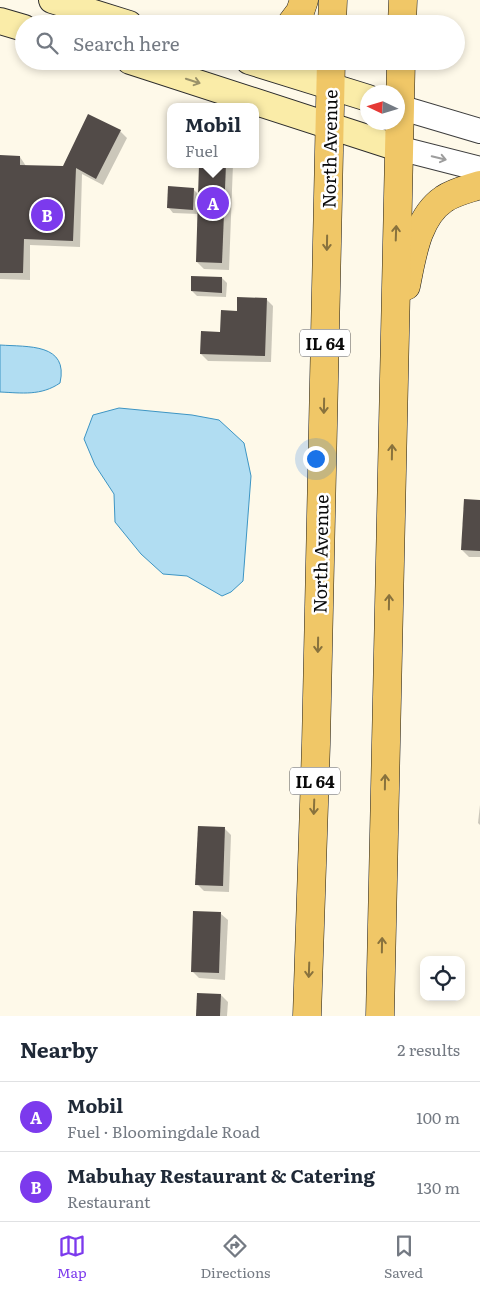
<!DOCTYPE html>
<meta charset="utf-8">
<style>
:root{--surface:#fff;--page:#f6f6f7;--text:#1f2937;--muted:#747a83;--line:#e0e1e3;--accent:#7c3aed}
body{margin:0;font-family:Literata,serif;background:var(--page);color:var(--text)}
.controls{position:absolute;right:15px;bottom:15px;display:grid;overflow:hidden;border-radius:10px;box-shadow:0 2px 8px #0003}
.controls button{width:45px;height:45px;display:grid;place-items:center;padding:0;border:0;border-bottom:1px solid var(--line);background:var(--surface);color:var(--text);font:25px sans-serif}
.compass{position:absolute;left:360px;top:85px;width:45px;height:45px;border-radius:50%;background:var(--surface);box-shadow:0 2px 8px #0003;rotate:274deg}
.you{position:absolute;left:315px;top:458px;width:18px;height:18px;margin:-12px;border:4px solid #fff;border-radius:50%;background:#1a73e8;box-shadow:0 0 0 8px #1a73e833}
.badge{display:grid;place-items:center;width:32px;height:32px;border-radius:50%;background:var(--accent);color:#fff;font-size:16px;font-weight:700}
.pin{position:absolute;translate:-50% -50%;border:2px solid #fff;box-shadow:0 1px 5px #0006}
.popup{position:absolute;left:167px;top:103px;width:92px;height:65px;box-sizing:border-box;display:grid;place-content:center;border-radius:10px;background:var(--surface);filter:drop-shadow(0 1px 4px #0005);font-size:16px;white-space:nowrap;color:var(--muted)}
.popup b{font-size:19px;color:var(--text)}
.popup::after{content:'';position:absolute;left:50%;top:100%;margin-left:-10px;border:10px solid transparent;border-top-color:var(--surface)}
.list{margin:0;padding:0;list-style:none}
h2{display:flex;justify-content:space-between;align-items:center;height:65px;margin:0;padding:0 20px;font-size:21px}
h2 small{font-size:16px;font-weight:400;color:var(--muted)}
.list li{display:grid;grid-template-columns:32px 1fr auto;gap:15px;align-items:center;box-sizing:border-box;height:70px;padding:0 20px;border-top:1px solid var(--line)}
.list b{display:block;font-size:19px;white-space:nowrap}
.list p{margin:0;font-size:16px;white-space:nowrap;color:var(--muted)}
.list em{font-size:16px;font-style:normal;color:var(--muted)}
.icon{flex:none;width:28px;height:28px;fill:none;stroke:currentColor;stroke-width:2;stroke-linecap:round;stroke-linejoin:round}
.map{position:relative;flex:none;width:480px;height:1016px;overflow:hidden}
.search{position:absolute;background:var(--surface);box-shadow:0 2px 8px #0003;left:15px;right:15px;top:15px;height:55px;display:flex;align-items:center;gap:12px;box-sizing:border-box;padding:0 18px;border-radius:28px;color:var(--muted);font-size:19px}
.sheet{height:205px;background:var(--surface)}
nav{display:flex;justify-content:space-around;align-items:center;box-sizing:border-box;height:70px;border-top:1px solid var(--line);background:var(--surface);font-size:14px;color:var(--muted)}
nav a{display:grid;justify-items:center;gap:2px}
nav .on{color:var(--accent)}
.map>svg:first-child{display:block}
</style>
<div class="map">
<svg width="480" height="1016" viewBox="0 0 480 1016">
<rect width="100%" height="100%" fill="#fef9e9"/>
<g fill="#b1ddf2" stroke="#3d95c4">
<path d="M0,345C28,347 69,343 60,383C41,396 22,393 0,392Z"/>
<path d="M119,408L192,415L219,420L244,443L251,476L243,581L231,592L222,596L187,576L163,574L141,554L115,522L114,494L95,465L84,439L93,415Z"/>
</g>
<g fill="#0003">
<path d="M89,116L120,131L127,138L103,185L82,174L80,247L30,245V280L0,279V156L20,157L26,166L63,167Z"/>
<path d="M201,164H233L229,270L204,269L197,262L199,214L173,213L169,208L193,189L199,195Z"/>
<path d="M222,278L227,283L226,297L197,296L192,291Z"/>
<path d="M266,299L273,306L271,362L208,361L201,354L221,333Z"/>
<path d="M480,501V557H469L462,550Z"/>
<path d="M480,805V825L478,823Z"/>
<path d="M224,828L231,835L229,892L204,891L197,884Z"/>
<path d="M221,914L228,920L225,980L199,978L192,971Z"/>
<path d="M221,995L228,1002L227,1016H197Z"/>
</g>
<g fill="#524b48">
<path d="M88,114L121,130L96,179L76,168L73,241L24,239L23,273H0V155L20,156V165L63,166Z"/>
<path d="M199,164H226L222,263L196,262Z"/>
<path d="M168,186L194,188L193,210L167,208Z"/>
<path d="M191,276L222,277V293L191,291Z"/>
<path d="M237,297L267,298L265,356L200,354L201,331L220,332L221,310L237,311Z"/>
<path d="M464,499L480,500V551L461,550Z"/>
<path d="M198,826L225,827L223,886L195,885Z"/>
<path d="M193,911L221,912L219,973L191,972Z"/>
<path d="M197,993L221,994L220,1016H196Z"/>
</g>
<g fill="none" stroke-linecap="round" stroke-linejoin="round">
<defs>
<g id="tertiary">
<path d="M399,107L480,131"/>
<path d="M398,148L480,169"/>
</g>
<g id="secondary">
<path d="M52,0L129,24"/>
<path d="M0,21L24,28"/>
<path d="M130,61L398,148"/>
<path d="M249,61L368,98"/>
</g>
<g id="primary">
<path d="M291,24L300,12L304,0"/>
<path d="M332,24L333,0"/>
<path d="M402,24L403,0"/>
<path d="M406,286C412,257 417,217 444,199C454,192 468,189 480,185"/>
<path d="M307,1016L316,744L331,61"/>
<path d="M380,1016L401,61"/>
</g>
</defs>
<use href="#tertiary" stroke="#3d3d3d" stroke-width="26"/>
<use href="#secondary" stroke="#2c2c2c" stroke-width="28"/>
<use href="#primary" stroke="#1b1b1b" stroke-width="29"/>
<use href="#tertiary" stroke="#fff" stroke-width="24"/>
<use href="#secondary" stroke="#faeca8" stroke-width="26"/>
<use href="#primary" stroke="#f0c767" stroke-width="28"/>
</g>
<defs><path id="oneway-shaft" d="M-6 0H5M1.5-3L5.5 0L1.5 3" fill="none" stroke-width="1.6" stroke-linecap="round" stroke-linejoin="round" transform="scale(1.25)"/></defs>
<use stroke="#9a9269" href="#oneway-shaft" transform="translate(193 81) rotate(18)"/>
<use stroke="#9d9d9d" href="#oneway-shaft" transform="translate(439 158) rotate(14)"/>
<g stroke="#88723d">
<use href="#oneway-shaft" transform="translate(396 233) rotate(-88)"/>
<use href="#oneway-shaft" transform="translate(327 243) rotate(91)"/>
<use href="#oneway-shaft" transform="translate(324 406) rotate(91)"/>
<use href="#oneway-shaft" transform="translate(392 452) rotate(-89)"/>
<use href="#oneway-shaft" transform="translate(389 602) rotate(-89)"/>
<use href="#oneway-shaft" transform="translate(318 645) rotate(91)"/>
<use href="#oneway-shaft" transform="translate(385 782) rotate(-89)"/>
<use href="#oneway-shaft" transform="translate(314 807) rotate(92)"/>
<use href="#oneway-shaft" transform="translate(382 945) rotate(-89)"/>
<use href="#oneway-shaft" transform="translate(309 970) rotate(92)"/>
</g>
<g text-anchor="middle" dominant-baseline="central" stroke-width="5" stroke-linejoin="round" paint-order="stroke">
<g fill="#fff" stroke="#545454" stroke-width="1">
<rect x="300" y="329.5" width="50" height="27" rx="4"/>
<rect x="290" y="767.5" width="50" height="27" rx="4"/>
</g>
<g font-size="16" font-weight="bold" fill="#0a0a0a">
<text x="325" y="343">IL 64</text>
<text x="315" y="781">IL 64</text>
</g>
<g font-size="18" fill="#0a0a0a" stroke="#fff">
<text transform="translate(329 149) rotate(-89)">North Avenue</text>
<text transform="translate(320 554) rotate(-89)">North Avenue</text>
</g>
</g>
</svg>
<div class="controls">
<button><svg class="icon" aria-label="locate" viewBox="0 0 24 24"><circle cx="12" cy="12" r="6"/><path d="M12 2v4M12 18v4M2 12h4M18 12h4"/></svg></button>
</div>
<svg class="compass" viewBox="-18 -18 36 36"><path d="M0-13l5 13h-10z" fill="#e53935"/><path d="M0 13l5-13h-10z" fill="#747a83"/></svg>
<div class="you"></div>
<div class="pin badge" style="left:213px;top:203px">A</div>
<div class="popup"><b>Mobil</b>Fuel</div>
<div class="pin badge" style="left:47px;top:215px">B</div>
<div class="search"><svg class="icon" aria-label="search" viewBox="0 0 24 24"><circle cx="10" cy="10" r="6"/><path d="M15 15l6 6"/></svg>Search here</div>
</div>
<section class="sheet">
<h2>Nearby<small>2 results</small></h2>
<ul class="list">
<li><span class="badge">A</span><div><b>Mobil</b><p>Fuel · Bloomingdale Road</p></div><em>100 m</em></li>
<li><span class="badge">B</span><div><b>Mabuhay Restaurant &amp; Catering</b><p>Restaurant</p></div><em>130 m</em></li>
</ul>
</section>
<nav>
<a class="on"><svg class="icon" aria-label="map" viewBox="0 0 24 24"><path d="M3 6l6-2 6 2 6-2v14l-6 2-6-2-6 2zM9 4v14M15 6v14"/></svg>Map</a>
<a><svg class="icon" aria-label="directions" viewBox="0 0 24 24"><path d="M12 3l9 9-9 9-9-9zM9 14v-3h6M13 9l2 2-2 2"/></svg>Directions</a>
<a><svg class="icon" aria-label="saved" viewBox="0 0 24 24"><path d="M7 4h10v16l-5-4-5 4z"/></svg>Saved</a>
</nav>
